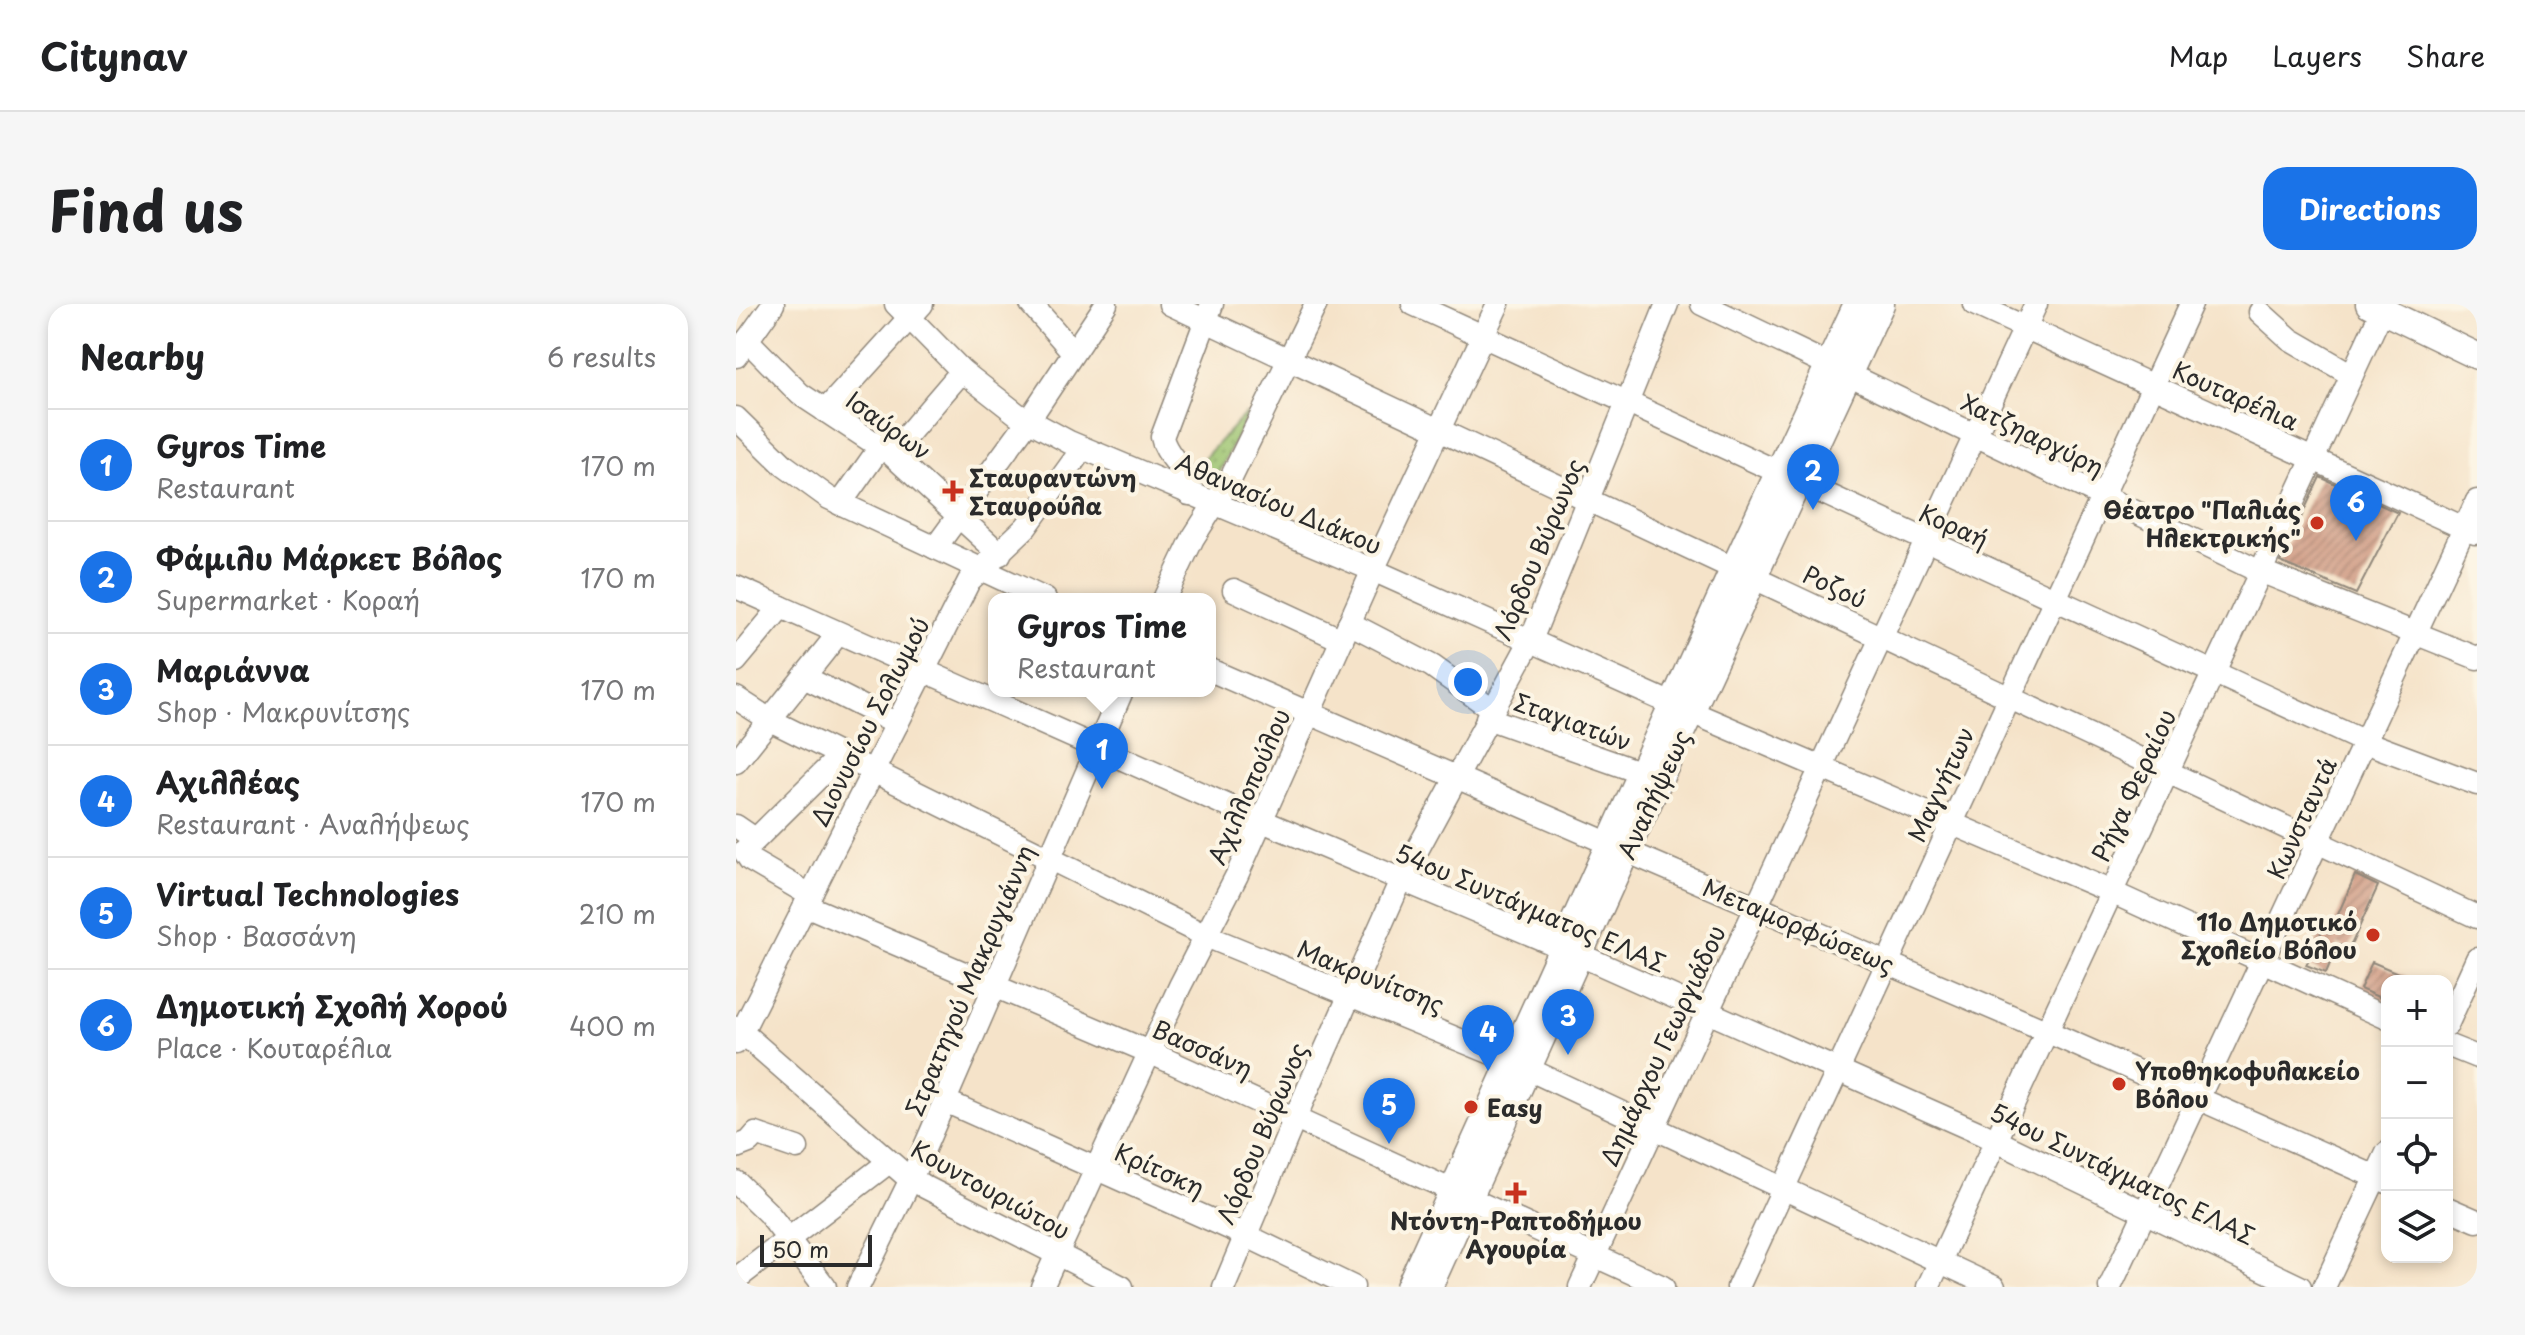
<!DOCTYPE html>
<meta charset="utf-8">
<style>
:root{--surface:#fff;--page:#f6f6f6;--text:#202124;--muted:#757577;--line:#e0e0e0;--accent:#1a73e8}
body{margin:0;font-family:"Playpen Sans",sans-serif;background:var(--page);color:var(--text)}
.controls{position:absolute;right:24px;bottom:24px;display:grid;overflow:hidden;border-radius:16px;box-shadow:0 4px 12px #0003}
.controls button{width:72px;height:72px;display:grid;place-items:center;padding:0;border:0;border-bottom:2px solid var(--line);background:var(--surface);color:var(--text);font:40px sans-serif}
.scale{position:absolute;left:24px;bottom:20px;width:112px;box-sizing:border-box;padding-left:8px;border:4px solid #2b2b2b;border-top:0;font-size:22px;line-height:28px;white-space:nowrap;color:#2b2b2b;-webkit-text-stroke:6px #fcf5e5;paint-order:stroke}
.you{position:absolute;left:732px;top:378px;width:28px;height:28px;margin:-20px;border:6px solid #fff;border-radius:50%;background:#1a73e8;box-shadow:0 0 0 12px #1a73e833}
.badge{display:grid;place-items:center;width:52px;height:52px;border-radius:50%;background:var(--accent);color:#fff;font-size:26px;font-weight:700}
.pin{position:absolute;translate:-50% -66px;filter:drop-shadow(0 2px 4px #0008)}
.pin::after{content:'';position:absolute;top:42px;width:28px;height:24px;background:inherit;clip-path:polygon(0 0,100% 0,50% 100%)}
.popup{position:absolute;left:252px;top:289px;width:228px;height:104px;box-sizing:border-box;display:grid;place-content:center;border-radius:16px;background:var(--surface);filter:drop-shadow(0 2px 6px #0005);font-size:26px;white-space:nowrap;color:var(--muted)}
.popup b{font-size:30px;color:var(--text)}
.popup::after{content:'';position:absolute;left:50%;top:100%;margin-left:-16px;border:16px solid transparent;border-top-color:var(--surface)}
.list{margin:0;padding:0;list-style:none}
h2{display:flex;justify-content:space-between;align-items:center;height:104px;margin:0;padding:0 32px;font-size:34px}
h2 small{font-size:26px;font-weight:400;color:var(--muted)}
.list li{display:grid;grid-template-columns:52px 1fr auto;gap:24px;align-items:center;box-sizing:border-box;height:112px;padding:0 32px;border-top:2px solid var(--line)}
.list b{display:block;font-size:30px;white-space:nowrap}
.list p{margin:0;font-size:26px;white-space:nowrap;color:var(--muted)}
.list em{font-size:26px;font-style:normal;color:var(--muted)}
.icon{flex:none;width:44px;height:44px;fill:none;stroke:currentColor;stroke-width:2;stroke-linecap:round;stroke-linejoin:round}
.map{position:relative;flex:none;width:1741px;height:983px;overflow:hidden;border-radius:24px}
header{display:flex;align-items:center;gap:48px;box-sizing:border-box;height:112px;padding:0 40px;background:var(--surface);border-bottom:2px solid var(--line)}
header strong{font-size:38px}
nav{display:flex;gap:44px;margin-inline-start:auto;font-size:28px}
.intro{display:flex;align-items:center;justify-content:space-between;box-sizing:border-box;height:192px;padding:0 48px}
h1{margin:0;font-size:56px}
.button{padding:20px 36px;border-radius:24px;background:var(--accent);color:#fff;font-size:28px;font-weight:700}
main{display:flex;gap:48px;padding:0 48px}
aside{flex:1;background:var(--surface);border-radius:24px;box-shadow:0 4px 12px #0003}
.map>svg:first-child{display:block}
</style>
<header>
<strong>Citynav</strong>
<nav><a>Map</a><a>Layers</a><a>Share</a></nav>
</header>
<div class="intro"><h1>Find us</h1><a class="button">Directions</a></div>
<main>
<aside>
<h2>Nearby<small>6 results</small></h2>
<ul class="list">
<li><span class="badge">1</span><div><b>Gyros Time</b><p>Restaurant</p></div><em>170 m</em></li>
<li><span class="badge">2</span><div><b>Φάμιλυ Μάρκετ Βόλος</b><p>Supermarket · Κοραή</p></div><em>170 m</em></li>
<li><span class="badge">3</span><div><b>Μαριάννα</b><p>Shop · Μακρυνίτσης</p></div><em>170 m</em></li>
<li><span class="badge">4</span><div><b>Αχιλλέας</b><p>Restaurant · Αναλήψεως</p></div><em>170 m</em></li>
<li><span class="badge">5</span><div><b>Virtual Technologies</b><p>Shop · Βασσάνη</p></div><em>210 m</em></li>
<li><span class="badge">6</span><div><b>Δημοτική Σχολή Χορού</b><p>Place · Κουταρέλια</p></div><em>400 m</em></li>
</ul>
</aside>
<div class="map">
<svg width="1741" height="983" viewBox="0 0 1741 983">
<defs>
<pattern id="grass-dots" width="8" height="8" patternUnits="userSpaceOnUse" patternTransform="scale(2)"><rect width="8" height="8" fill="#9cc46f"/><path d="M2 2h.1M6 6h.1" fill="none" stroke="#7f9f5b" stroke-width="1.8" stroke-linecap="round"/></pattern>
<pattern id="building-hatch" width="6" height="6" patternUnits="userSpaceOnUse" patternTransform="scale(2)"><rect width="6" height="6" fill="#d09b84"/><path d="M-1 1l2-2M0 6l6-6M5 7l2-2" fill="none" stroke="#a97f6c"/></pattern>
</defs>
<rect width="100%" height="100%" fill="#fcf5e5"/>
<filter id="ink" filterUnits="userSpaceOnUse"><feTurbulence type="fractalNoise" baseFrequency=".0125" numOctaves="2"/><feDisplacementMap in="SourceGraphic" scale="16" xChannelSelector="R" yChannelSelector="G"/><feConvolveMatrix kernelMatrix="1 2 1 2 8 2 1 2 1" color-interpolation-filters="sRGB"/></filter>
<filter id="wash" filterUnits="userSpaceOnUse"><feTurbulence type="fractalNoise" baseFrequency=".006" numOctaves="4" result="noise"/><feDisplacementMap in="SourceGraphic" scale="32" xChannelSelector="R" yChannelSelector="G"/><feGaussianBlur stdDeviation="1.8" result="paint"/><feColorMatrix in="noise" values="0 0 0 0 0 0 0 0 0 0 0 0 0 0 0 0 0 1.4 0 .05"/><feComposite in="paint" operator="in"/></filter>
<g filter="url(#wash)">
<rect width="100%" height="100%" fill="#f5e3c9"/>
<path fill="url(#grass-dots)" stroke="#64784d" stroke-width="2" d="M509,110L511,111L479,178L459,169V164Z"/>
<g id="blocks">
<g fill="url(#building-hatch)">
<path d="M1584,173L1662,209L1620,290L1544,258Z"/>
<path d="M1619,571L1642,582L1616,639L1611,644L1602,640L1590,669L1570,661L1587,625L1594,629Z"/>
<path d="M1636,658L1681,677H1651V697L1624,685Z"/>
</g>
</g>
</g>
<g filter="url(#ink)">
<use href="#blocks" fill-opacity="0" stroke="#90877a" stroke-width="2"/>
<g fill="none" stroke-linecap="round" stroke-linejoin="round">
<defs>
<g id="minor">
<path d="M160,0L226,67L281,110L333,138L637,266L936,400"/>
<path d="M295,0L337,48"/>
<path d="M434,0L1741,613"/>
<path d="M677,0L1629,438L1741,480"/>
<path d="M966,0L1514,263L1741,354"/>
<path d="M1238,0L1739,229"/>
<path d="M1524,8L1554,35L1616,71"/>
<path d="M11,36L64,90L155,150L264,250"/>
<path d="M0,52L37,0"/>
<path d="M89,107L186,0"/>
<path d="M0,114L49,162L93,194L309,295"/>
<path d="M155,150L226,67"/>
<path d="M453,190C451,160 430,155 426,133L476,0"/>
<path d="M104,200L145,142"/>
<path d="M199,244L292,117L370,0"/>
<path d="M0,283L524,516L844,651L1102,766L1246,830L1564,983"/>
<path d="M498,286L606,336"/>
<path d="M428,295L457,234L495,174L580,0"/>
<path d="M613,319L696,362L756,405"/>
<path d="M0,357L45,303"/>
<path d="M474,366L874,540"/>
<path d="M68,373L161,420"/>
<path d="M0,394L34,416L470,632L775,757L1258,983"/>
<path d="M955,408L1362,582L1651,714"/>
<path d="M751,414L906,469"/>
<path d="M0,458L102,330"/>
<path d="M0,522L19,535"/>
<path d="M890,547L1312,728L1651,878"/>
<path d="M74,591L14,556L8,547L105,451"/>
<path d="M69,601L413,748L927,983"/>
<path d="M1711,721L1741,655"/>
<path d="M0,723L168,870L189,883L386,983"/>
<path d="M0,739L233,277L290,223L347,144"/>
<path d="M1711,741L1741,753"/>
<path d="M209,797L509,931L617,983"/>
<path d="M0,843L13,838L20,830L61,844"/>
<path d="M0,878L32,909L89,983"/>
<path d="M1711,904L1741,917"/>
<path d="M0,975L153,858"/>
<path d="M122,983L175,875L386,387"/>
<path d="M306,983L444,682L501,571L637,266L762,0"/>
<path d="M488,983L559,814L665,576L795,336L931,0"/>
<path d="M844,983L1300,0"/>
<path d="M1002,983L1455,0"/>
<path d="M1192,983L1649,0"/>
<path d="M1374,983L1741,197"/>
<path d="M1588,983L1651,849"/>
</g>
<g id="major">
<path d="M1633,0L1741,52"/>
<path d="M673,983L998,264L1121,0"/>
<path d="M693,983L890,547L1145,0"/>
</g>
</defs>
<use href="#minor" stroke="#90877a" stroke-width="25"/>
<use href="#major" stroke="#90877a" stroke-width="29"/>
<use href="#minor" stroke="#fff" stroke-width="22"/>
<use href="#major" stroke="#fff" stroke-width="26"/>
</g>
</g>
<g fill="#c8321e" stroke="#fcf5e5" stroke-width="3">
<path d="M213 175h8v8h8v8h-8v8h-8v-8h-8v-8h8z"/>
<circle cx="1581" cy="219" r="8"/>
<circle cx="1637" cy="631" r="8"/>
<circle cx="1383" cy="780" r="8"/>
<circle cx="735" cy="803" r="8"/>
<path d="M776 877h8v8h8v8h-8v8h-8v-8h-8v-8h8z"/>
</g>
<g text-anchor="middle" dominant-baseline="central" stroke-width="8" stroke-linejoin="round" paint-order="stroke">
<g font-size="24" fill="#2b2b2b" stroke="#fcf5e5">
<text transform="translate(1500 91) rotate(24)">Κουταρέλια</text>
<text transform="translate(153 121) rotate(36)">Ισαύρων</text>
<text transform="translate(1297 130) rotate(26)">Χατζηαργύρη</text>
<text transform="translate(543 199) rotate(23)">Αθανασίου Διάκου</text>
<text transform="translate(1218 221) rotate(24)">Κοραή</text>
<text transform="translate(802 245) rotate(-67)">Λόρδου Βύρωνος</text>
<text transform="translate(1099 282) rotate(25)">Ροζού</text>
<text transform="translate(133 417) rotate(-63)">Διονυσίου Σολωμού</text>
<text transform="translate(837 417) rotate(20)">Σταγιατών</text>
<text transform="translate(1204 480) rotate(-65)">Μαγνήτων</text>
<text transform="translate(1397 481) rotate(-65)">Ρήγα Φεραίου</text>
<text transform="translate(512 482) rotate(-66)">Αχιλλοπούλου</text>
<text transform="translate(917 490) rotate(-65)">Αναλήψεως</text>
<text transform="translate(1565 514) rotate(-65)">Κωνσταντά</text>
<text transform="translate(795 603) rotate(23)">54ου Συντάγματος ΕΛΑΣ</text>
<text transform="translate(1063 621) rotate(23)">Μεταμορφώσεως</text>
<text transform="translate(635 672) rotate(22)">Μακρυνίτσης</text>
<text transform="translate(233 676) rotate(-67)">Στρατηγού Μακρυγιάννη</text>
<text transform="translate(926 741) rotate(-65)">Δημάρχου Γεωργιάδου</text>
<text transform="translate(467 744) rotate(24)">Βασσάνη</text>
<text transform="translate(525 829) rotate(-67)">Λόρδου Βύρωνος</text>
<text transform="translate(424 865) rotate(24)">Κρίτσκη</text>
<text transform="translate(1387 869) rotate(26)">54ου Συντάγματος ΕΛΑΣ</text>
<text transform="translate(255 885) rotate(29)">Κουντουριώτου</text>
</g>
<g font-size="24" font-weight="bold" fill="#2b2b2b" stroke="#fcf5e5" text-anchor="start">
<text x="233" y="173">Σταυραντώνη<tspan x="233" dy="28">Σταυρούλα</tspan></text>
<text x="1565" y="205" text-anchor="end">Θέατρο "Παλιάς<tspan x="1565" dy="28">Ηλεκτρικής"</tspan></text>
<text x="1621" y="617" text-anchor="end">11ο Δημοτικό<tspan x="1621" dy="28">Σχολείο Βόλου</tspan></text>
<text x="1399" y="766">Υποθηκοφυλακείο<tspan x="1399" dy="28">Βόλου</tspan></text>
<text x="751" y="803">Easy</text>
<text x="780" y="916" text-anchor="middle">Ντόντη-Ραπτοδήμου<tspan x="780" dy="28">Αγουρία</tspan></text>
</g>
</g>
</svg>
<div class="controls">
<button>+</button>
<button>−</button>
<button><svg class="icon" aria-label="locate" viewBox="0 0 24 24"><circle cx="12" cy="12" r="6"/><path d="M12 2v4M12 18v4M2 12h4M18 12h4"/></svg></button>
<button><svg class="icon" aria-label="layers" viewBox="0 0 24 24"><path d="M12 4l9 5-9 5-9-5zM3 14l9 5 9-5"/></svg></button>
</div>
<div class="scale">50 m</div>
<div class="you"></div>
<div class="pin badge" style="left:366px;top:485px">1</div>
<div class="popup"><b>Gyros Time</b>Restaurant</div>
<div class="pin badge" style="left:1077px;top:206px">2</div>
<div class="pin badge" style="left:832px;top:751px">3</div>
<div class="pin badge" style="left:752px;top:767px">4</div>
<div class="pin badge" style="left:653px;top:840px">5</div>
<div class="pin badge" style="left:1620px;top:237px">6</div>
</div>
</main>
